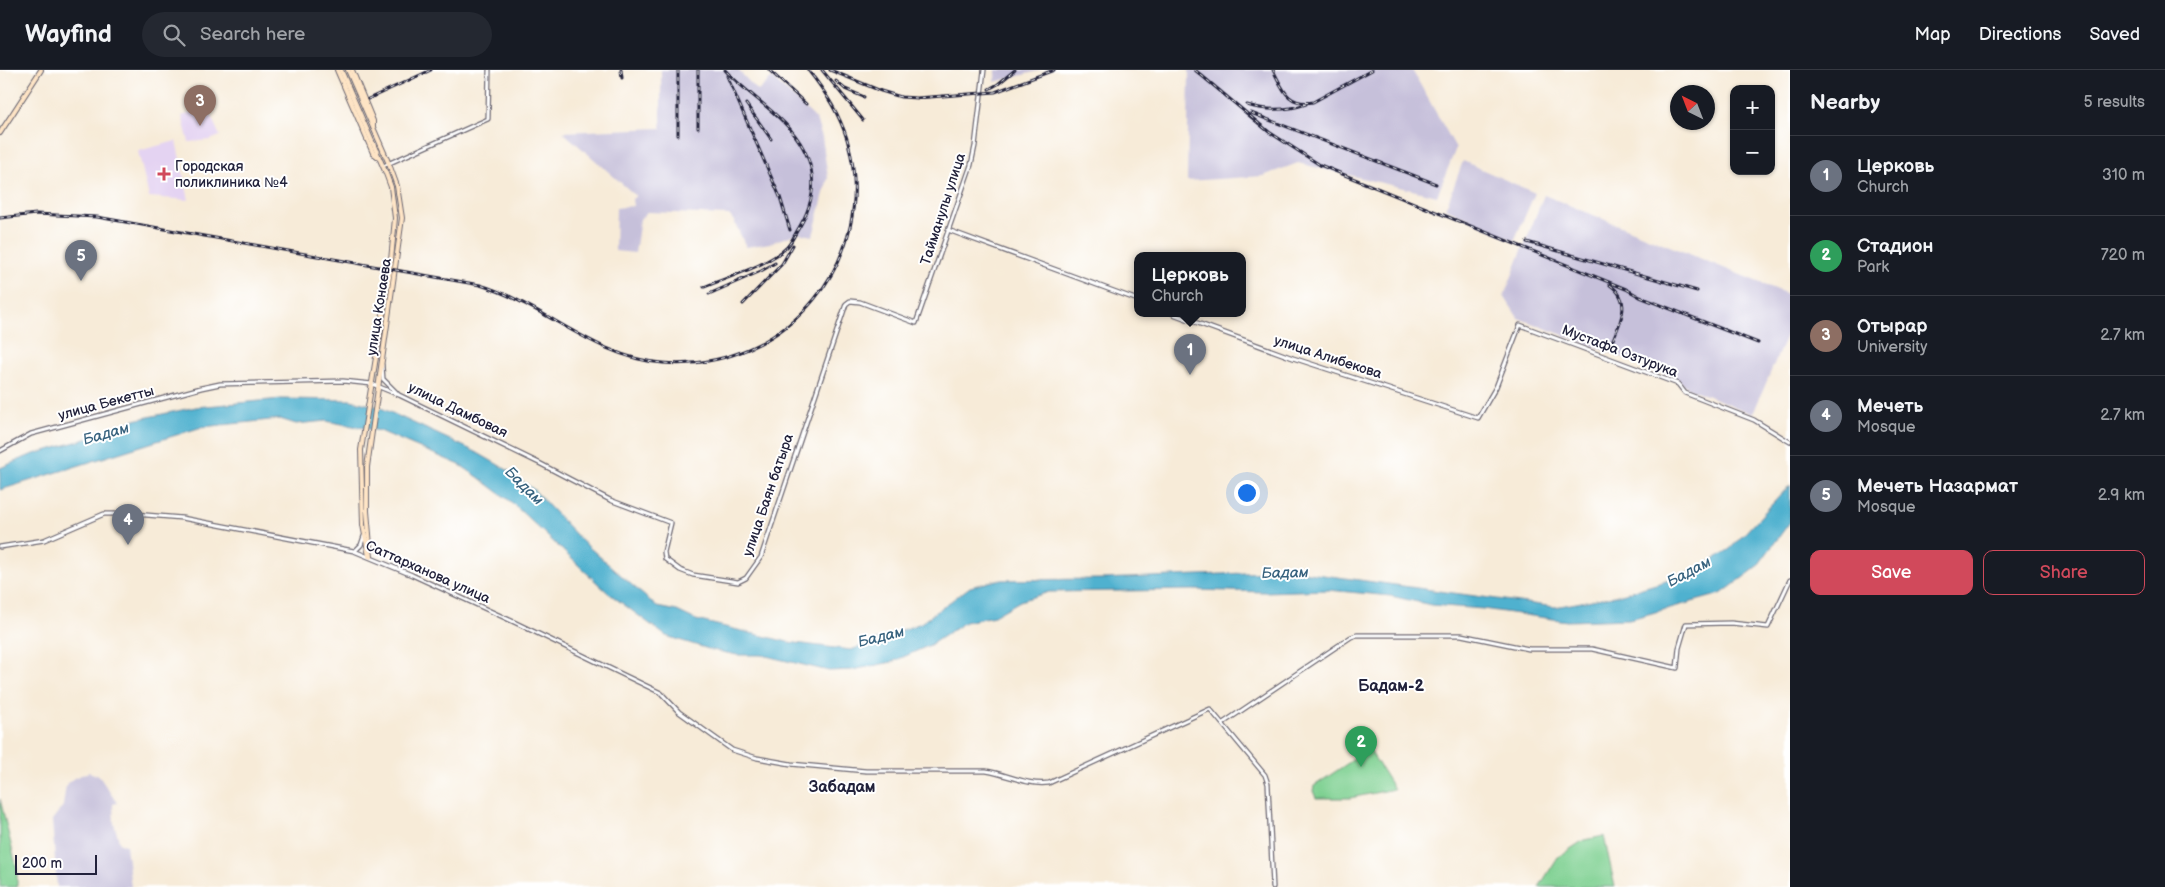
<!DOCTYPE html>
<meta charset="utf-8">
<style>
:root{--surface:#171b24;--page:#242831;--text:#f1f3f6;--muted:#9ea1a6;--line:#363941;--accent:#d1495b}
body{margin:0;font-family:"Balsamiq Sans",sans-serif;background:var(--page);color:var(--text)}
.controls{position:absolute;right:15px;top:15px;display:grid;overflow:hidden;border-radius:10px;box-shadow:0 1px 4px #0004}
.controls button{width:45px;height:45px;display:grid;place-items:center;padding:0;border:0;border-bottom:1px solid var(--line);background:var(--surface);color:var(--text);font:25px sans-serif}
.compass{position:absolute;left:1670px;top:15px;width:45px;height:45px;border-radius:50%;background:var(--surface);box-shadow:0 1px 4px #0004;rotate:318deg}
.scale{position:absolute;left:15px;bottom:12px;width:82px;box-sizing:border-box;padding-left:5px;border:2px solid #22223b;border-top:0;font-size:14px;line-height:18px;white-space:nowrap;color:#22223b;-webkit-text-stroke:4px #fff;paint-order:stroke}
.you{position:absolute;left:1246px;top:422px;width:18px;height:18px;margin:-12px;border:4px solid #fff;border-radius:50%;background:#1a73e8;box-shadow:0 0 0 8px #1a73e833}
.badge{display:grid;place-items:center;width:32px;height:32px;border-radius:50%;background:var(--accent);color:#fff;font-size:16px;font-weight:700}
.pin{position:absolute;translate:-50% -41px;filter:drop-shadow(0 1px 2px #0008)}
.pin::after{content:'';position:absolute;top:26px;width:18px;height:15px;background:inherit;clip-path:polygon(0 0,100% 0,50% 100%)}
.popup{position:absolute;left:1134px;top:182px;width:112px;height:65px;box-sizing:border-box;display:grid;place-content:center;border-radius:10px;background:var(--surface);filter:drop-shadow(0 1px 4px #0005);font-size:16px;white-space:nowrap;color:var(--muted)}
.popup b{font-size:19px;color:var(--text)}
.popup::after{content:'';position:absolute;left:50%;top:100%;margin-left:-10px;border:10px solid transparent;border-top-color:var(--surface)}
.list{margin:0;padding:0;list-style:none}
h2{display:flex;justify-content:space-between;align-items:center;height:65px;margin:0;padding:0 20px;font-size:21px}
h2 small{font-size:16px;font-weight:400;color:var(--muted)}
.list li{display:grid;grid-template-columns:32px 1fr auto;gap:15px;align-items:center;box-sizing:border-box;height:80px;padding:0 20px;border-top:1px solid var(--line)}
.list b{display:block;font-size:19px;white-space:nowrap}
.list p{margin:0;font-size:16px;white-space:nowrap;color:var(--muted)}
.list em{font-size:16px;font-style:normal;color:var(--muted)}
.actions{display:flex;gap:10px;padding:15px 20px}
.actions a{flex:1;padding:11px 0;border:1px solid var(--accent);border-radius:10px;text-align:center;font-size:18px;color:var(--accent)}
.actions .main{background:var(--accent);color:#fff}
.icon{flex:none;width:28px;height:28px;fill:none;stroke:currentColor;stroke-width:2;stroke-linecap:round;stroke-linejoin:round}
.map{position:relative;flex:none;width:1790px;height:817px;overflow:hidden}
header{display:flex;align-items:center;gap:30px;box-sizing:border-box;height:70px;padding:0 25px;background:var(--surface);border-bottom:1px solid var(--line)}
header strong{font-size:24px}
nav{display:flex;gap:28px;margin-inline-start:auto;font-size:18px}
.search{width:350px;height:45px;background:var(--page);display:flex;align-items:center;gap:12px;box-sizing:border-box;padding:0 18px;border-radius:28px;color:var(--muted);font-size:19px}
main{display:flex}
aside{flex:1;background:var(--surface)}
.map>svg:first-child{display:block}
</style>
<header>
<strong>Wayfind</strong>
<div class="search"><svg class="icon" aria-label="search" viewBox="0 0 24 24"><circle cx="10" cy="10" r="6"/><path d="M15 15l6 6"/></svg>Search here</div>
<nav><a>Map</a><a>Directions</a><a>Saved</a></nav>
</header>
<main>
<div class="map">
<svg width="1790" height="817" viewBox="0 0 1790 817">
<rect width="100%" height="100%" fill="#fff"/>
<filter id="ink" filterUnits="userSpaceOnUse"><feTurbulence type="fractalNoise" baseFrequency=".02" numOctaves="2"/><feDisplacementMap in="SourceGraphic" scale="10" xChannelSelector="R" yChannelSelector="G"/><feConvolveMatrix kernelMatrix="1 2 1 2 8 2 1 2 1" color-interpolation-filters="sRGB"/></filter>
<filter id="wash" filterUnits="userSpaceOnUse"><feTurbulence type="fractalNoise" baseFrequency=".0096" numOctaves="4" result="noise"/><feDisplacementMap in="SourceGraphic" scale="20" xChannelSelector="R" yChannelSelector="G"/><feGaussianBlur stdDeviation="1.12" result="paint"/><feColorMatrix in="noise" values="0 0 0 0 0 0 0 0 0 0 0 0 0 0 0 0 0 1.4 0 .05"/><feComposite in="paint" operator="in"/></filter>
<g filter="url(#wash)">
<rect width="100%" height="100%" fill="#f7ebd8"/>
<g fill="#e4d3f2">
<path d="M202,39L205,45L210,44L220,66L210,70L189,72L182,46Z"/>
<path d="M176,71L189,130L149,127L138,81Z"/>
</g>
<g fill="#c6c0da">
<path d="M661,0H738L758,21L772,8L811,44L816,49L822,67L828,108L813,166L798,163L770,173L746,177L734,151L729,145L647,142L640,149L635,183L615,181L616,138L633,136L632,129L636,126L563,62L661,58Z"/>
<path d="M996,0H1042L995,12Z"/>
<path d="M1189,0H1412L1456,78L1437,126L1298,93L1263,106L1187,111Z"/>
<path d="M1463,91L1535,123L1514,171L1446,138Z"/>
<path d="M1544,125L1790,225V256L1753,344L1689,318L1672,306L1518,248L1504,226Z"/>
<path d="M89,702L99,706L117,733L113,734L114,754L120,774L126,775L131,817H57L52,750L63,736L66,715L74,708Z"/>
</g>
<g fill="#7ed091" stroke="#507966">
<path d="M1369,679L1394,719L1350,728H1316L1313,721L1314,716Z"/>
<path d="M0,729L17,799V817H0Z"/>
<path d="M1604,766L1615,817H1539L1558,787L1584,770Z"/>
</g>
<path fill="#50b1cf" stroke="#396a85" d="M281,329L351,330L379,337L476,382L509,401L533,419L582,471L657,537L677,541L696,550L788,572L851,580L921,553L970,517L997,510L1101,509L1294,501L1555,537L1618,525L1673,509L1701,497L1730,479L1790,415V452L1756,498L1721,524L1630,549L1567,551L1483,539L1431,535L1391,526L1328,520L1264,522L1194,520L1049,522L1020,531L994,546L965,552L930,575L892,592L852,600L829,601L762,585H737L712,580L666,566L607,522L510,431L478,407L460,395L380,361L326,351L296,354L280,349L202,357L0,420V398L31,385L103,364L134,350L196,337Z"/>
</g>
<g filter="url(#ink)">
<g fill="none" stroke-linecap="round" stroke-linejoin="round">
<defs>
<g id="tertiary">
<path d="M383,96L488,49L489,0"/>
<path d="M948,160L1138,230"/>
<path d="M1173,244L1293,288L1478,348L1496,317L1520,255L1678,314L1685,323L1754,350L1790,372"/>
<path d="M382,295L383,309L397,323"/>
<path d="M0,381L31,364L201,318L220,314L343,311L372,314L399,325L539,393L610,430L671,453L664,482L665,489L680,500L693,505L738,512L746,508L761,487L846,234L850,231L860,232L916,253L971,95L975,76L984,0"/>
<path d="M0,477L44,470L104,444H134L182,448L354,481L412,505L514,552L661,623L679,642L732,680L757,688L791,694L866,701H986C1007,704 1027,716 1049,713L1210,639L1265,705L1268,714L1273,817"/>
<path d="M355,481L361,475L364,466"/>
<path d="M1223,653L1351,567L1357,565H1461L1529,579H1592L1677,598L1679,578L1686,554L1731,553L1768,557L1790,510"/>
</g>
<g id="secondary">
<path d="M337,0L373,83L377,86"/>
<path d="M341,0L385,101L391,117L395,148L390,201L361,380L363,455L369,486"/>
<path d="M348,0L389,94L397,116L402,148L367,397V441L371,487"/>
<path d="M352,0L373,51V57"/>
<path d="M0,63L41,0"/>
</g>
</defs>
<use href="#tertiary" stroke="#6d6872" stroke-width="5.5"/>
<use href="#secondary" stroke="#6d6872" stroke-width="6"/>
<use href="#tertiary" stroke="#fff" stroke-width="3"/>
<use href="#secondary" stroke="#fee4c5" stroke-width="4"/>
<defs>
<g id="rail">
<path d="M621,0L622,8"/>
<path d="M678,0V65"/>
<path d="M698,0V58"/>
<path d="M769,0L806,34"/>
<path d="M822,0L863,50"/>
<path d="M830,0L881,21L901,27L917,28L995,22L1054,0"/>
<path d="M1195,0L1269,62L1320,95L1626,219L1640,227L1758,273"/>
<path d="M1273,0C1283,19 1287,36 1313,32L1372,0"/>
<path d="M727,6L780,127L790,160"/>
<path d="M836,11L845,19L864,27"/>
<path d="M989,19L998,14L1015,0"/>
<path d="M368,29L431,0"/>
<path d="M746,34L771,69"/>
<path d="M1247,35C1267,41 1286,41 1306,34"/>
<path d="M1251,43L1436,114"/>
<path d="M0,148L36,144L97,147L480,215C544,234 595,288 663,293C786,303 882,188 847,69C839,43 825,21 808,0"/>
<path d="M1527,172L1697,221"/>
<path d="M1610,215C1633,231 1620,253 1611,274"/>
<path d="M704,217C728,207 769,195 787,177C791,173 794,166 797,161C820,125 818,92 790,59C771,37 745,22 725,0"/>
<path d="M709,224L761,201L775,193"/>
<path d="M743,234L782,194L793,175"/>
</g>
</defs>
<use href="#rail" stroke="#22223b" stroke-width="3"/>
<use href="#rail" stroke="#fff" stroke-width="1" stroke-dasharray="4" stroke-linecap="butt"/>
</g>
</g>
<path fill="#d1495b" stroke="#fff" stroke-width="2" d="M161.5 96.5h5v5h5v5h-5v5h-5v-5h-5v-5h5z"/>
<g text-anchor="middle" dominant-baseline="central" stroke-width="4" stroke-linejoin="round" paint-order="stroke">
<g font-size="14" fill="#22223b" stroke="#fff" text-anchor="start">
<text x="175" y="96">Городская<tspan x="175" dy="16">поликлиника №4</tspan></text>
</g>
<g font-size="14" fill="#22223b" stroke="#fff">
<text transform="translate(943 139) rotate(-72)">Тайманулы улица</text>
<text transform="translate(379 237) rotate(-81)">улица Конаева</text>
<text transform="translate(1620 281) rotate(21)">Мустафа Озтурука</text>
<text transform="translate(1328 287) rotate(18)">улица Алибекова</text>
<text transform="translate(106 333) rotate(-15)">улица Бекетты</text>
<text transform="translate(458 340) rotate(26)">улица Дамбовая</text>
<text transform="translate(768 425) rotate(-71)">улица Баян батыра</text>
<text transform="translate(428 502) rotate(24)">Саттарханова улица</text>
</g>
<g font-size="15" font-style="italic" fill="#37627e" stroke="#fff">
<text transform="translate(106 364) rotate(-16)">Бадам</text>
<text transform="translate(524 416) rotate(45)">Бадам</text>
<text transform="translate(1689 502) rotate(-28)">Бадам</text>
<text transform="translate(1285 503) rotate(-1)">Бадам</text>
<text transform="translate(881 567) rotate(-14)">Бадам</text>
</g>
<g font-size="16" font-weight="bold" fill="#22223b" stroke="#fff">
<text x="1391" y="616">Бадам-2</text>
<text x="842" y="717">Забадам</text>
</g>
</g>
</svg>
<div class="controls">
<button>+</button>
<button>−</button>
</div>
<svg class="compass" viewBox="-18 -18 36 36"><path d="M0-13l5 13h-10z" fill="#e53935"/><path d="M0 13l5-13h-10z" fill="#9ea1a6"/></svg>
<div class="scale">200 m</div>
<div class="you"></div>
<div class="pin badge" style="left:1190px;top:305px;background:#6b7280">1</div>
<div class="popup"><b>Церковь</b>Church</div>
<div class="pin badge" style="left:1361px;top:697px;background:#2e9e5b">2</div>
<div class="pin badge" style="left:200px;top:56px;background:#8d6e63">3</div>
<div class="pin badge" style="left:128px;top:475px;background:#6b7280">4</div>
<div class="pin badge" style="left:81px;top:211px;background:#6b7280">5</div>
</div>
<aside>
<h2>Nearby<small>5 results</small></h2>
<ul class="list">
<li><span class="badge" style="background:#6b7280">1</span><div><b>Церковь</b><p>Church</p></div><em>310 m</em></li>
<li><span class="badge" style="background:#2e9e5b">2</span><div><b>Стадион</b><p>Park</p></div><em>720 m</em></li>
<li><span class="badge" style="background:#8d6e63">3</span><div><b>Отырар</b><p>University</p></div><em>2.7 km</em></li>
<li><span class="badge" style="background:#6b7280">4</span><div><b>Мечеть</b><p>Mosque</p></div><em>2.7 km</em></li>
<li><span class="badge" style="background:#6b7280">5</span><div><b>Мечеть Назармат</b><p>Mosque</p></div><em>2.9 km</em></li>
</ul>
<div class="actions"><a class="main">Save</a><a>Share</a></div>
</aside>
</main>
